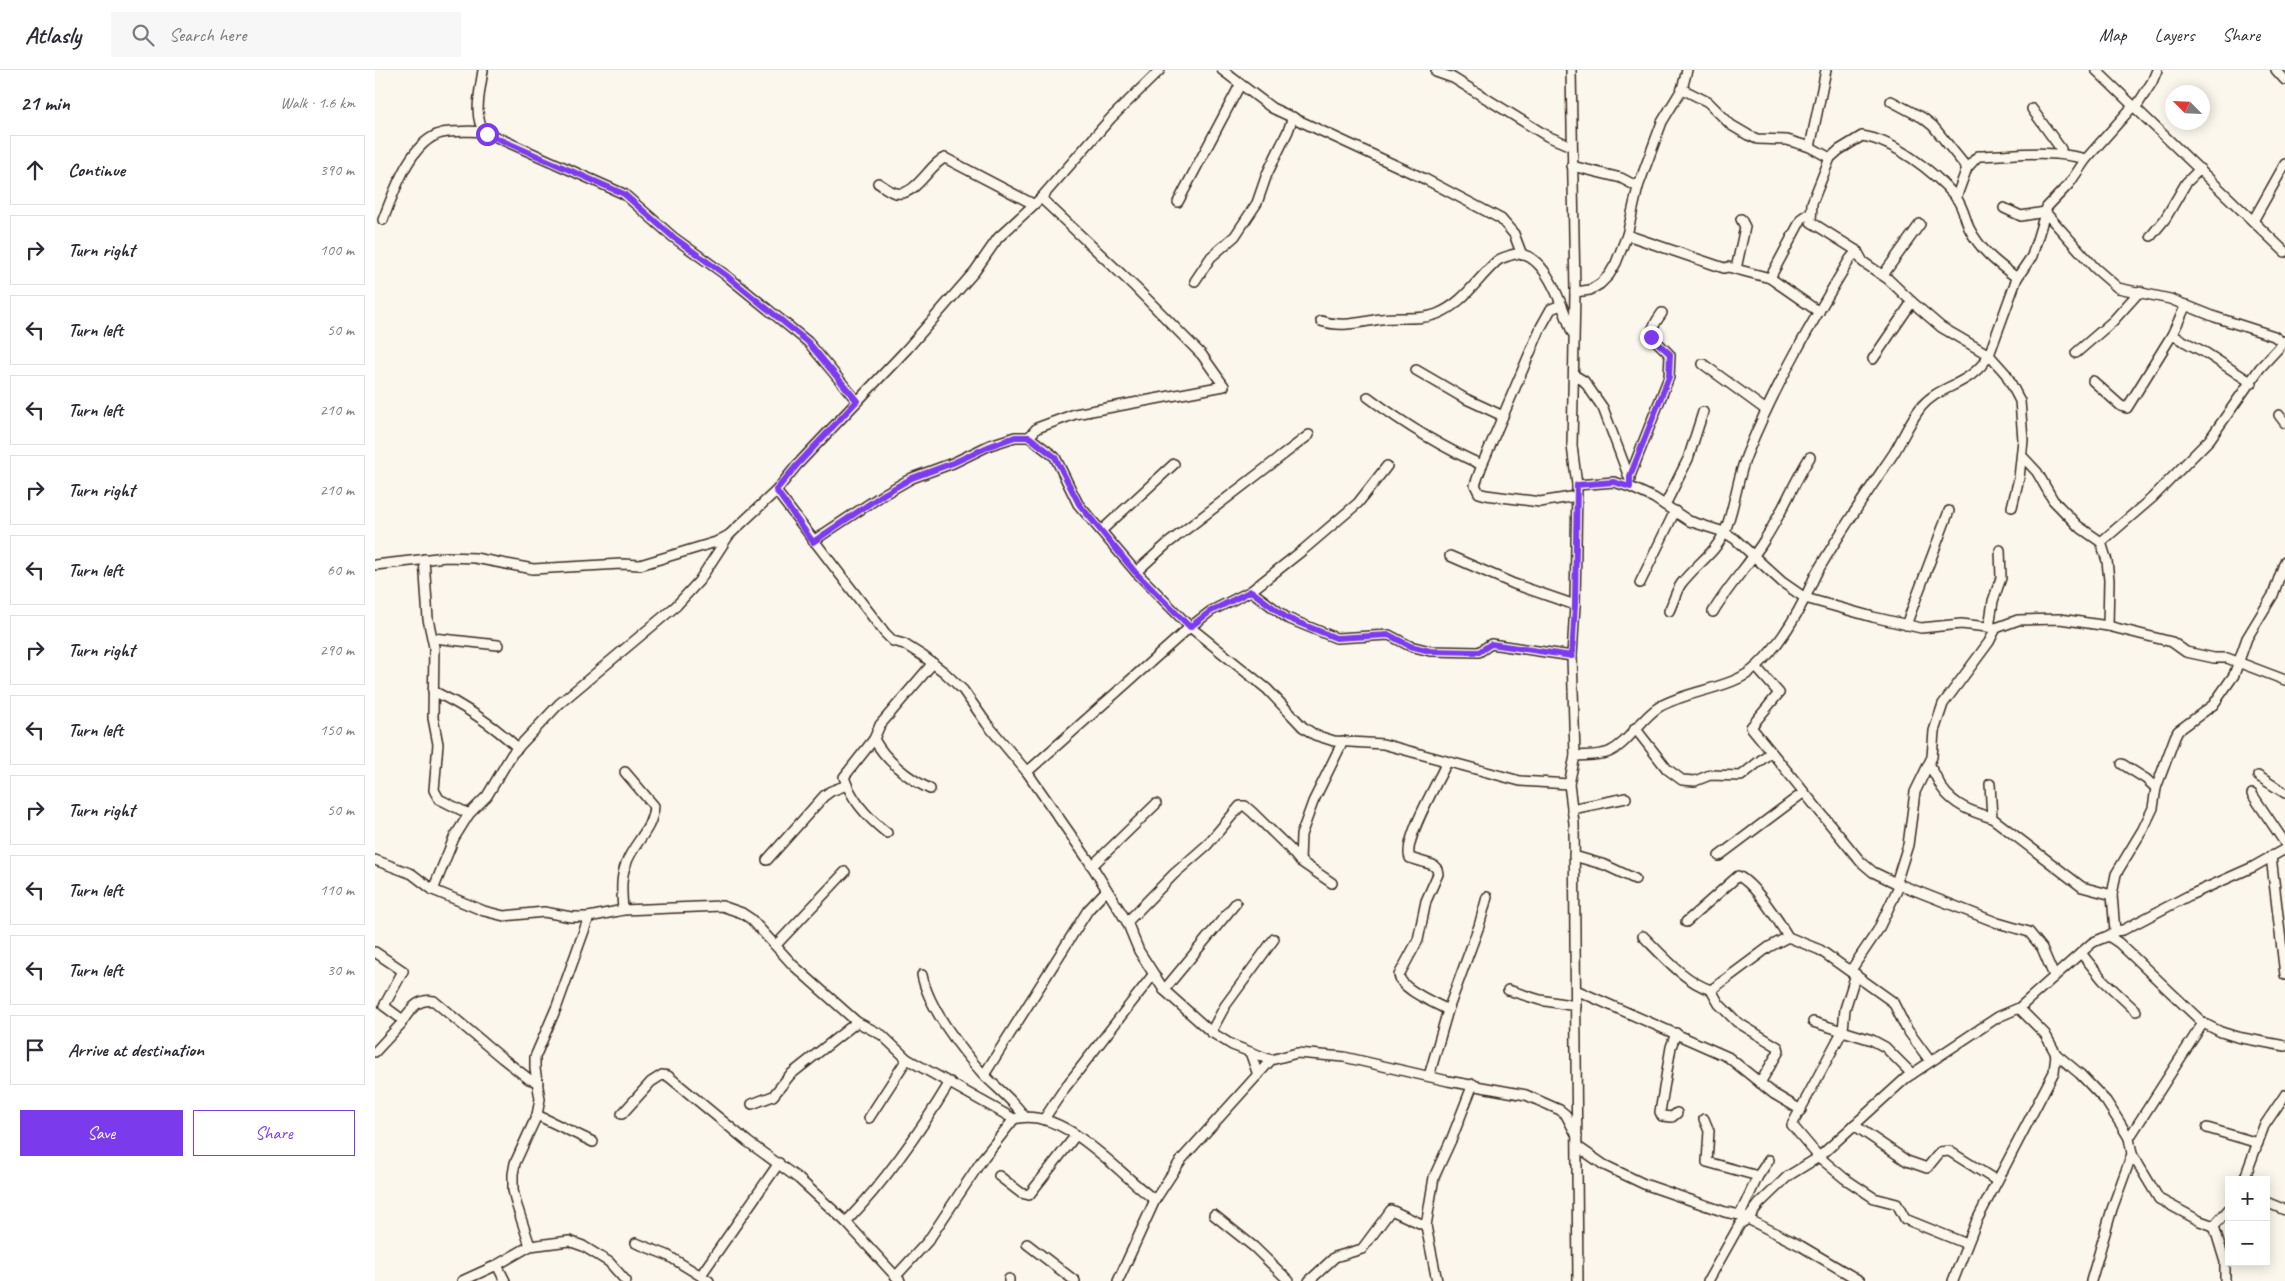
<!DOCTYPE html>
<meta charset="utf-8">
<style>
:root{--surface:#fff;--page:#f7f7f7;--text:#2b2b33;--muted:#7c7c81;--line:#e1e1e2;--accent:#7c3aed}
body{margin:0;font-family:Caveat,sans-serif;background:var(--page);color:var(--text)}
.controls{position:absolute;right:15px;bottom:15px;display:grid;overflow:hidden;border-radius:0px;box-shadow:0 2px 12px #0003}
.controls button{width:45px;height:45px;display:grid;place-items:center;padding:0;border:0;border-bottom:1px solid var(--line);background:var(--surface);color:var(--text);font:25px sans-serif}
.compass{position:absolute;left:1790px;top:15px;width:45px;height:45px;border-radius:50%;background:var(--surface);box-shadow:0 2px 12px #0003;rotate:294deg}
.stop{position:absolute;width:15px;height:15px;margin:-11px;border:4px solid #7c3aed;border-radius:50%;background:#fff}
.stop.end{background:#7c3aed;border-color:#fff;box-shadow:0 1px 5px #0008}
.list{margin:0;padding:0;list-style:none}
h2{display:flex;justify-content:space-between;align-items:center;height:65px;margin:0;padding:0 20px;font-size:21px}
h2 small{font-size:16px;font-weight:400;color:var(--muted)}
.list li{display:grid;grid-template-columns:32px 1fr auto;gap:15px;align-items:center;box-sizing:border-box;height:70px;margin:0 10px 10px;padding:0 10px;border:1px solid var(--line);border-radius:0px}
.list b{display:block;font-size:19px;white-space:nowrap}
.list em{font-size:16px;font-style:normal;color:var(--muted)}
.actions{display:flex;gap:10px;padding:15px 20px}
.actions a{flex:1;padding:11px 0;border:1px solid var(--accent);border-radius:0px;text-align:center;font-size:18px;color:var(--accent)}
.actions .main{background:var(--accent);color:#fff}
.icon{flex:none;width:28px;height:28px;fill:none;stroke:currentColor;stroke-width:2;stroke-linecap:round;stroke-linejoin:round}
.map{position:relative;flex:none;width:1910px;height:1211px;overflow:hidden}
header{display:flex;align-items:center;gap:30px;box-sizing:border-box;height:70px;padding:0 25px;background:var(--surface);border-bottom:1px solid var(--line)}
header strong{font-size:24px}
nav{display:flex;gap:28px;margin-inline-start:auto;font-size:18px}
.search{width:350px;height:45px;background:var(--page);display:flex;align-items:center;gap:12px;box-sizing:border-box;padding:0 18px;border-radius:0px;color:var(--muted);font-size:19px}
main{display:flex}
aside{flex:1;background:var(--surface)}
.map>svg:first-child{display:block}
</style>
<header>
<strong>Atlasly</strong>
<div class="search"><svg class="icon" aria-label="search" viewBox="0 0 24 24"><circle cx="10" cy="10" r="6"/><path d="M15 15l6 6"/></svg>Search here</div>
<nav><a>Map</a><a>Layers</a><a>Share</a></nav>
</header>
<main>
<aside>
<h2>21 min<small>Walk · 1.6 km</small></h2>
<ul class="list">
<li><svg class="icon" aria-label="ahead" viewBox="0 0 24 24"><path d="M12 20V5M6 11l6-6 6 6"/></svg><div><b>Continue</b></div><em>390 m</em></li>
<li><svg class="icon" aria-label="right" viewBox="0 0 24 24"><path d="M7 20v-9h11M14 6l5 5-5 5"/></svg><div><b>Turn right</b></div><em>100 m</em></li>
<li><svg class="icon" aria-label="left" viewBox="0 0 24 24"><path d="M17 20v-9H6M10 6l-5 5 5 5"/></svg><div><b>Turn left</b></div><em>50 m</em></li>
<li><svg class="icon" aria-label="left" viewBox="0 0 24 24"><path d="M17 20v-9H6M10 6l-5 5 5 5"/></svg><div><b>Turn left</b></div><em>210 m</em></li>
<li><svg class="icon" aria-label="right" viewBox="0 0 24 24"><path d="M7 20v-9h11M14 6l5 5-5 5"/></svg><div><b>Turn right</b></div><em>210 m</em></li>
<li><svg class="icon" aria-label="left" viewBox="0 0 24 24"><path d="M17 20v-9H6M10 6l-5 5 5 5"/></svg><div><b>Turn left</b></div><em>60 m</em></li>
<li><svg class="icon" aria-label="right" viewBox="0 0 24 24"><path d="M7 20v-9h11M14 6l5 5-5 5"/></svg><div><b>Turn right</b></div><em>290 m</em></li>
<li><svg class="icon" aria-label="left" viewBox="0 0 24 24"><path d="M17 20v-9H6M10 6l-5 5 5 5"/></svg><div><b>Turn left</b></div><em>150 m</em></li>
<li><svg class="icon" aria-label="right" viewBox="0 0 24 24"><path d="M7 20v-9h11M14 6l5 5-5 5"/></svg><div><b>Turn right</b></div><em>50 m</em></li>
<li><svg class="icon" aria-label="left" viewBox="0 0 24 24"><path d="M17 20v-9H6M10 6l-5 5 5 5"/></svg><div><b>Turn left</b></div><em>110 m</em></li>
<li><svg class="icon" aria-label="left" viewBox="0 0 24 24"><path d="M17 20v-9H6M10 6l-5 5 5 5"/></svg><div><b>Turn left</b></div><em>30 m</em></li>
<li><svg class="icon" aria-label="arrive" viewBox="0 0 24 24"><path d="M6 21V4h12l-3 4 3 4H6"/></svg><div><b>Arrive at destination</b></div></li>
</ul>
<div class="actions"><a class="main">Save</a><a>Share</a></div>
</aside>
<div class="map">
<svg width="1910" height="1211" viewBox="0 0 1910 1211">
<rect width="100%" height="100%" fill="#fbf7ec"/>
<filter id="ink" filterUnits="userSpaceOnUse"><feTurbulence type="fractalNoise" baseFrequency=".02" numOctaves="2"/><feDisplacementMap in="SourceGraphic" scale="10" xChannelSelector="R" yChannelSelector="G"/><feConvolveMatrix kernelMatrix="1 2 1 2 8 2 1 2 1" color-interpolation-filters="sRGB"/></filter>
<g filter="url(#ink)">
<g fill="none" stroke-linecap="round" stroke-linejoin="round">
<defs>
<g id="minor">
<path d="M108,0C106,17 97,48 110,62L249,124L298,167L352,206L433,272L482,331"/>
<path d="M847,0L897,38L1050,109L1126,149L1139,164L1147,185"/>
<path d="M1196,0L1200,222L1197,376L1202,415L1200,535L1197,586L1200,686L1194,714L1199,753L1203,1211"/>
<path d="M1721,0L1910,182"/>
<path d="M1901,0L1910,10"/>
<path d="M1061,2L1078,8L1172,66L1196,76"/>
<path d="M1307,19L1333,32L1356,55L1373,65L1382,69L1412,70L1435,77L1455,88"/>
<path d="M1516,31L1548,48L1558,56L1592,98"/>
<path d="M1761,37L1777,12L1782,0"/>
<path d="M1657,39L1686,79V83"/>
<path d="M1435,77L1451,0"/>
<path d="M1197,96L1246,108L1263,117"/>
<path d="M503,113C508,116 515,122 521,123C541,127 555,93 570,88L658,134"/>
<path d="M1581,128L1592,98L1603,86C1640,85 1675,79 1711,89"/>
<path d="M803,132L865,15"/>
<path d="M1629,138L1646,146L1670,142L1720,198L1743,218L1795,229L1840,247L1899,266L1908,273"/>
<path d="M8,150C19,122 35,71 67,63C77,61 100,61 110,62"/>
<path d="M1878,151L1910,94"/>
<path d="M1252,165L1349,198L1353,197L1395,208L1444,242"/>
<path d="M1776,166L1790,149L1811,113L1825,99"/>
<path d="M1361,199L1370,157L1366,149"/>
<path d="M1508,205L1545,154"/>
<path d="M1395,208L1427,148L1436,142"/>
<path d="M820,211L836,187L860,166L882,133L892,104L913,61L918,47"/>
<path d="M1200,222L1215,220L1225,214L1234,205L1241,193L1252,165L1263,117L1287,52L1307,19L1312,0"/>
<path d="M1186,235L1176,239L1166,257L1107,395L1100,415L1104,423L1111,425L1165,432L1202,426"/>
<path d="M1811,235L1797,265L1831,283L1877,313"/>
<path d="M946,251C967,258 985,252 1006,249C1025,246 1044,251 1062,244C1088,234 1102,209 1122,191C1126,188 1131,187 1136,185C1169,175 1188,239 1197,262"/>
<path d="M1701,283L1738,251L1765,221"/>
<path d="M1498,289L1537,232"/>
<path d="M1328,294L1391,340"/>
<path d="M1041,300L1089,328L1128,346"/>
<path d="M1199,305L1209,311L1228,338L1255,410"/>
<path d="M1718,311L1746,336L1752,338L1797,265"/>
<path d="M993,327C1029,354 1066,377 1107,395"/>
<path d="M1904,345L1910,353"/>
<path d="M654,367L662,358L700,344L849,316L827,285L760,217L666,128"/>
<path d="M1647,386L1662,402L1678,430L1703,456L1726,472L1732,491L1734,510L1733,556"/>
<path d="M1255,406L1294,307L1295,285C1277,265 1269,268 1287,243"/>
<path d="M1202,415L1239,412L1255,417L1279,428L1314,451L1349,462L1360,469L1407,512L1430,528L1498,547L1546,558L1586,554L1621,558L1643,550L1685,549L1733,556L1797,572L1811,582L1839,588H1852L1910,610"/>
<path d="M401,421L510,563L518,571L529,574L548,586L569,602L588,620L612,654L652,702L714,791L752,852L764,881L789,920L836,962L857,975L896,990"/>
<path d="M1290,435L1313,389L1328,342"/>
<path d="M1637,437L1644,408L1648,370L1645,331L1631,304L1614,285L1566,257L1537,232L1513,209L1488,192L1482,181L1436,152L1437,133L1455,88L1464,80L1487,66C1520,71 1559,102 1580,126C1587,134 1590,148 1594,158C1605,180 1622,193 1642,208"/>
<path d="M726,461L799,394"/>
<path d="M438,471L509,424L537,408L578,393L615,375L640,367H654L680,387L703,434L761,502L815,557L892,619L928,657L940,665L959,671L1008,674L1145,711L1194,714"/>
<path d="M1726,472L1777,428L1835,369L1885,298L1910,271"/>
<path d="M1075,486L1139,514L1200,535"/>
<path d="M49,489L53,549L59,577L58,648L63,674L59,720L64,729L94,744"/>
<path d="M0,495L71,487L100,488L158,499L246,494L265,495L341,472L354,465L401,421L422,395L532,279L600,201L623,168L666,128L736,48L785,0"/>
<path d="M761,502L792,474L934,365"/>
<path d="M1265,513L1300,441"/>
<path d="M876,521L912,548L961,568L1014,565L1035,576L1055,581L1104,582L1116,574L1197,586"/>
<path d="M1294,541C1298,533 1301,521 1306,514C1320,495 1341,483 1350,461C1360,436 1362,409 1372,384C1400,315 1437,252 1475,189L1482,181"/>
<path d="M1338,542C1353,516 1374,495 1390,469C1407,443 1418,414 1435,387"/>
<path d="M1531,555L1574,441"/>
<path d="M1614,557L1618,531L1626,508L1625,480"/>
<path d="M58,568L123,575"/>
<path d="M1381,597L1404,623L1376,657L1485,791L1498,802L1521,813L1623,853L1654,862L1667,878L1679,906"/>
<path d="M58,621C90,636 117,654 143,678"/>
<path d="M1260,658L1292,699L1307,710L1320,711L1335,705L1366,706L1396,682"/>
<path d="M499,669L469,707C476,729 494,749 512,763"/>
<path d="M1200,686C1211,685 1224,686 1234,682C1254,673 1265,649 1284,637C1312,620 1359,619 1382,596C1401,578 1418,552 1430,528C1434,520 1437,512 1441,504C1465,462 1492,423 1519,383C1528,368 1535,351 1546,337C1565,314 1595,317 1614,285L1642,208L1657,186L1672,137L1694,114L1711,89L1759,35"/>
<path d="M1072,692C1064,710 1027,772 1035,788L1058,795L1062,799L1063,804L1051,831L1043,870L1024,905C1025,919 1060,933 1073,940"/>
<path d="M1747,694L1771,709L1781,718"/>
<path d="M1553,695C1560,702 1562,710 1567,718C1579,736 1598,742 1617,748"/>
<path d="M652,702L815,557L836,541L876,521L928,480L983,433L1012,396"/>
<path d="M1883,706L1910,723"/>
<path d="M555,719C534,709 510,690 499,669L505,655L558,593"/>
<path d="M1877,724L1910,773"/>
<path d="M1197,739L1251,728"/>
<path d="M1199,786L1230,795L1260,809"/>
<path d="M1344,786L1428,723"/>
<path d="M1896,786L1910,905"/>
<path d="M0,790L37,804L58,820L109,841L129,846L169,842L196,847H214L248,840L347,836L367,843L376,849L418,895L482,952L507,965L532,989L639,1049C689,1035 743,1104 780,1130"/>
<path d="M392,790L449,726L456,721L472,715"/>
<path d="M925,791L926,765L938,732L968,671"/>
<path d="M717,796L781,734"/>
<path d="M1521,813L1533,775L1540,722L1557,687L1559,661L1568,634L1614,572L1621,558"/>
<path d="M58,820L79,768L94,744L112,726L137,684L184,634L301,536L324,511L354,465"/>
<path d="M1737,825L1741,804L1768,759L1778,738L1781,718L1800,667L1803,661L1838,635L1859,605L1872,568L1898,525L1910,491"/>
<path d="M248,840C247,824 245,809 251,794C259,771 277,762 279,736L250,702"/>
<path d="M752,852L799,804L832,775L865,736H870L877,742L914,778L925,791L957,813"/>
<path d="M1311,852L1363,806C1379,813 1404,851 1413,867"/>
<path d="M1740,861L1748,860L1815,825L1878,797L1910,779"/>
<path d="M1268,866C1287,885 1310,912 1336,920L1394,877L1413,867L1445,880L1518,932L1531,958L1555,991"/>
<path d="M1735,867L1744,873L1828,953L1846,962L1862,967L1910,976"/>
<path d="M401,875L470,802"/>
<path d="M0,882L28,901L9,936L28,950L26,954L0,982"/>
<path d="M1706,883L1728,910L1761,941"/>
<path d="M1476,900L1503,860L1525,814"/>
<path d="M1481,904L1470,939L1468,960L1417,1055L1444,1087L1469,1108L1499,1128L1522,1134L1530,1149L1592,1174"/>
<path d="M547,905C553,937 587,981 609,1005C623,1019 638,1030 649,1046"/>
<path d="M789,920L861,833"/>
<path d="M1133,920L1165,930L1201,936"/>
<path d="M1201,920L1353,987L1399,1024L1426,1040"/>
<path d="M1336,920L1344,934L1362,952L1403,977L1404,981L1385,1013"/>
<path d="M1644,938L1670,964L1681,984L1705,1004L1731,1031L1745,1053L1754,1068L1757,1084L1784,1129L1825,1151L1839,1156"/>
<path d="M28,950C37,938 43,928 59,931L127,988L154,1009L163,1012"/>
<path d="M1438,952L1497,970L1510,977L1537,1004"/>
<path d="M836,962L850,936L899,869"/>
<path d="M1301,963L1296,977L1285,1042L1287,1046L1297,1047L1302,1043"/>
<path d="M875,982L883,1005"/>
<path d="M609,1005L713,840L731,821"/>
<path d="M1054,1006L1073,940L1104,856L1112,827"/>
<path d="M377,1034L398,1026L415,1005L482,952"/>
<path d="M247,1044L276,1012L287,1005L293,1006L373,1072L424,1109L471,1152L525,1211"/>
<path d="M162,1045L218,1072"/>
<path d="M494,1048L532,989"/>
<path d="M669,1049L689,1019L778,905"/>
<path d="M1329,1049L1334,1061L1332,1092L1383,1106"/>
<path d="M1479,1055L1532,1091L1552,1098L1565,1082L1574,1081L1622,1111"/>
<path d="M1832,1058L1883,1073"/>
<path d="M1754,1068L1828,953"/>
<path d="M1203,1077L1229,1095L1269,1114L1350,1142L1365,1145L1426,1176L1485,1211"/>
<path d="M624,1106L646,1123L654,1125L701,1065"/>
<path d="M1869,1110L1889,1056L1910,1025"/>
<path d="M1891,1132L1910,1140"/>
<path d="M839,1145L879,1177L914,1211"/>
<path d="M1365,1145L1383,1106L1394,1090"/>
<path d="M471,1152C511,1110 545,1062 575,1012"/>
<path d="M1051,1156L1062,1211"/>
<path d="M1839,1156L1850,1192V1211"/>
<path d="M1839,1156L1854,1139"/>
<path d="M261,1173L292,1185L334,1211"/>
<path d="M652,1174L700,1211"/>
<path d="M155,1176L141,1133L138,1120V1104L140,1093L162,1045L165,1029L160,999V987L182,936L214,847"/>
<path d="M122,1195L130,1211"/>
<path d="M326,1205L404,1093"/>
<path d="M521,1206L553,1171L609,1087L639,1049"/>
<path d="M87,1211L122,1195L155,1176L194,1171L208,1176L234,1192L251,1211"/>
<path d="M634,1211V1209"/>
<path d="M743,1211L780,1130L806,1090L896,990L922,983L969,987L1073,1011L1151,1025L1185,1040L1191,1045L1202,1066"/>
<path d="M934,1211L960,1187L987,1179L1016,1140L1051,1156L1059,1107L1077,1068L1098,1014"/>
<path d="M1333,1211L1365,1154L1373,1149L1384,1134L1413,1106L1444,1087L1531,1008L1623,947L1644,938L1717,873C1725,868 1733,868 1740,861L1737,825L1707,817L1617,748L1615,714"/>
<path d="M1578,1211L1602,1150L1679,1002L1681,984"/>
<path d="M1716,1211L1737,1139L1757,1084"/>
</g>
</defs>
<use href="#minor" stroke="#3b2a1e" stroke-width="12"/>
<use href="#minor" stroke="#fbf7ec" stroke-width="9"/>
</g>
</g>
<g fill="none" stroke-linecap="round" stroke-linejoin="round" filter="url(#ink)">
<path stroke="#7c3aed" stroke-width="6" d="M112,64L249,124L298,167L352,206L433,272L482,331L422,395L401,420L438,472L509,424L537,408L578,393L615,376L640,367H654L680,387L704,434L760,502L815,557L836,541L876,521L912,548L961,568L1014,565L1035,576L1055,581L1104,582L1116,574L1197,586L1200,535L1202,415L1239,412L1255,417V406L1294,307L1295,284L1276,267"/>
</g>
</svg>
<div class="controls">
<button>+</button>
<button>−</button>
</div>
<svg class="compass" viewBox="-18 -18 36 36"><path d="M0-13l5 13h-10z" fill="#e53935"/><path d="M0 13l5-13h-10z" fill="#7c7c81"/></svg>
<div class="stop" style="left:112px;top:64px"></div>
<div class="stop end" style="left:1276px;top:267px"></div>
</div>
</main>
